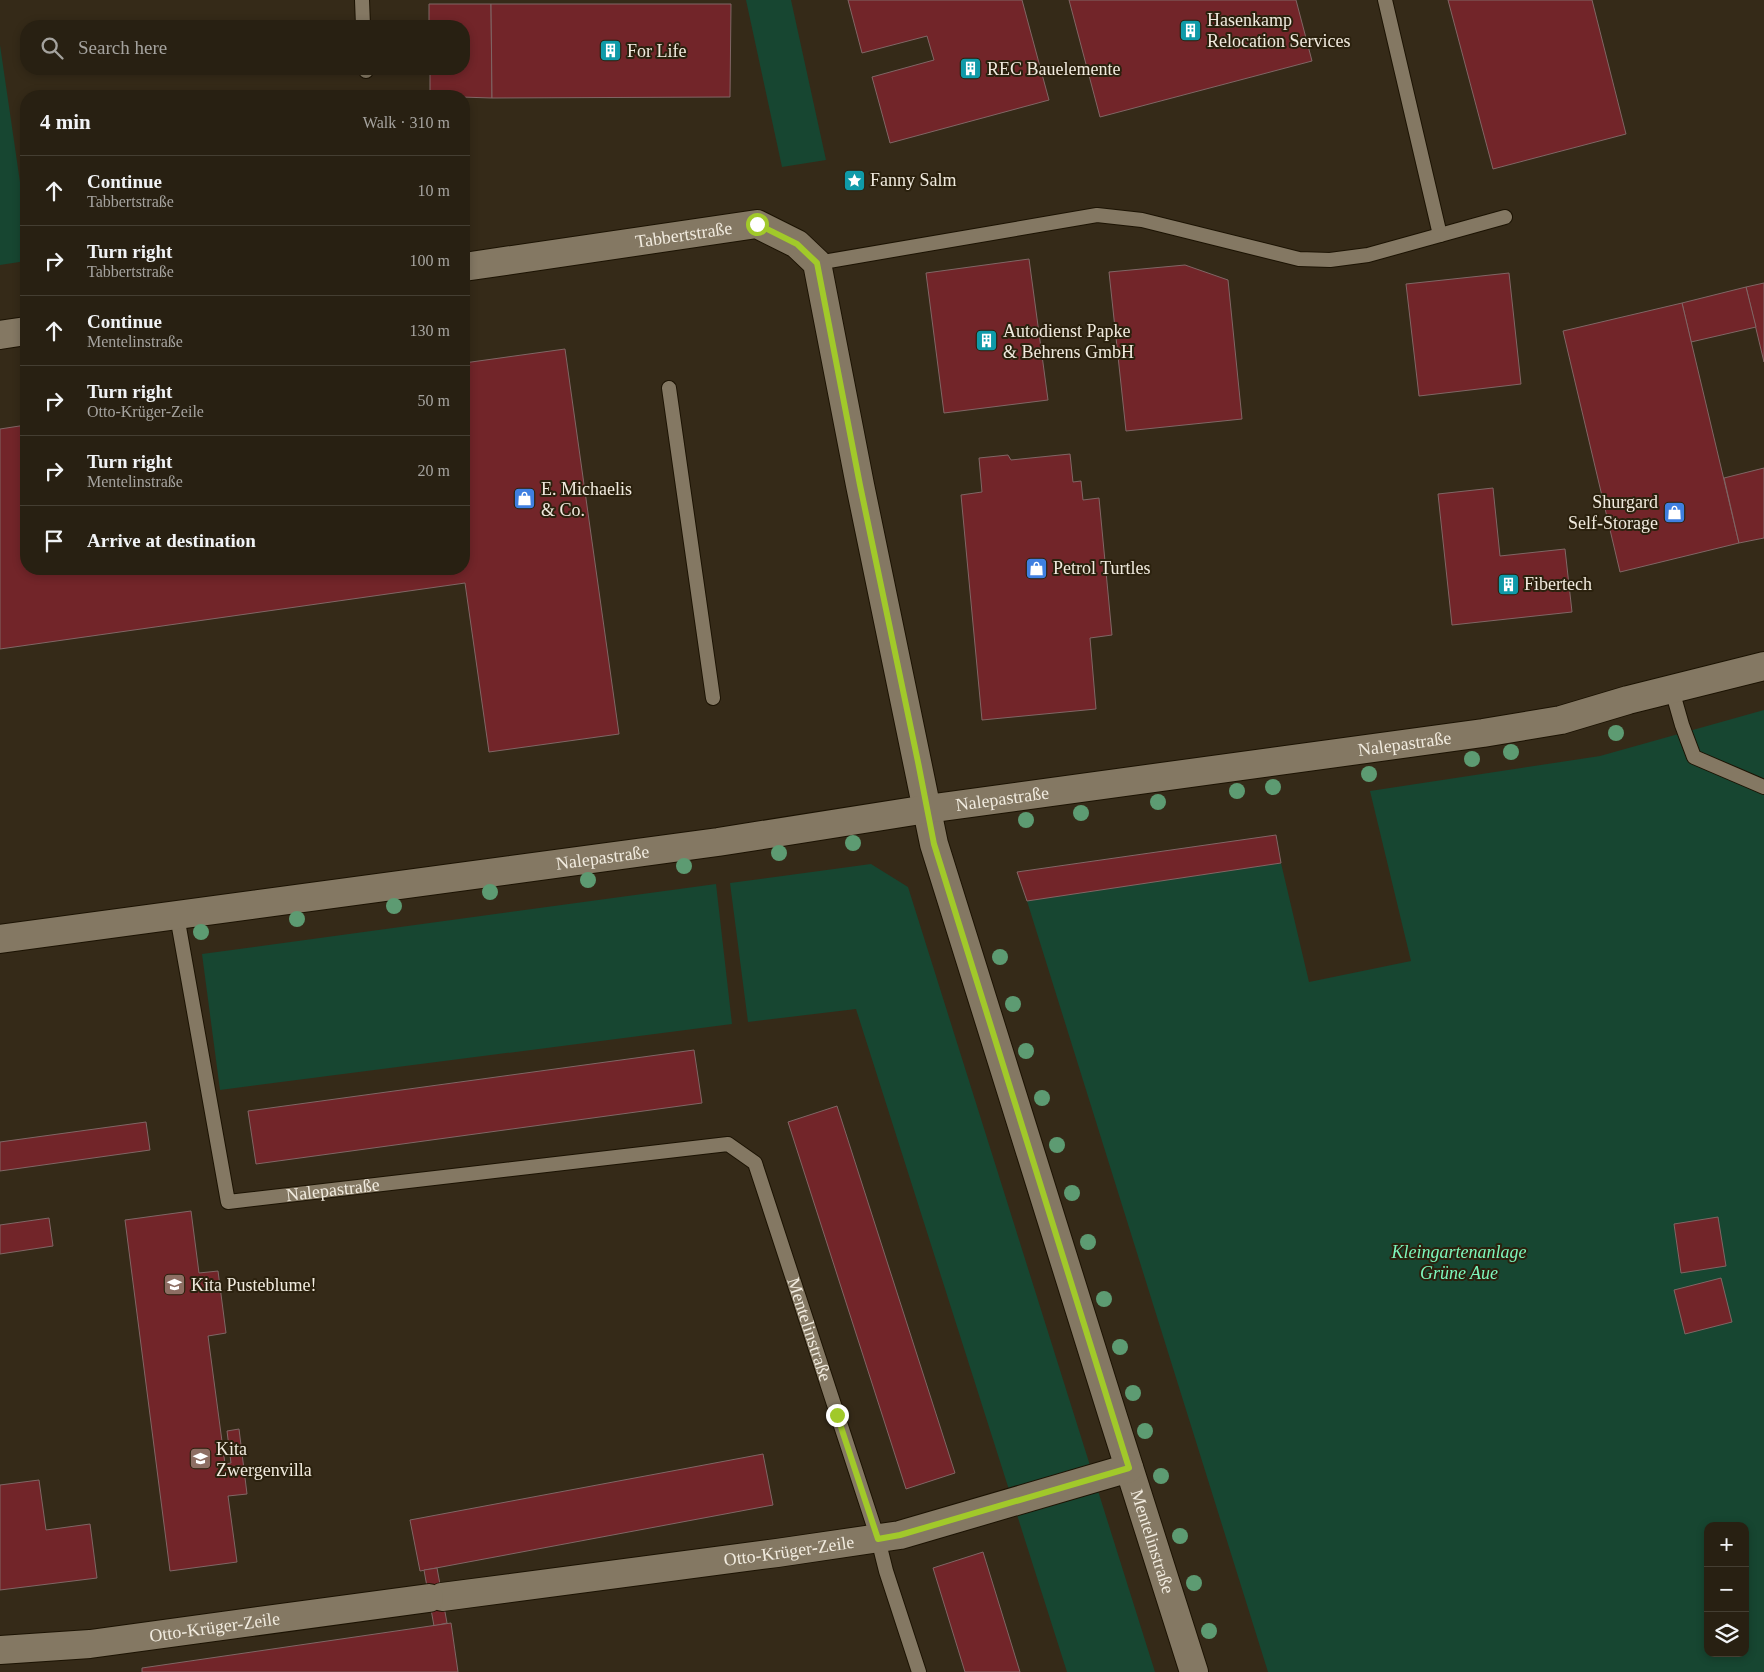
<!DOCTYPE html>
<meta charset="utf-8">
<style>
:root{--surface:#282012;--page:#30281b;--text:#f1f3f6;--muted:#a5a39f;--line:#443e32}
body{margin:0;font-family:Georgia,serif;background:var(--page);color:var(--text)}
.controls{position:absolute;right:15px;bottom:15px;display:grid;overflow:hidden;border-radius:10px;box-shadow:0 2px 8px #0003}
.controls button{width:45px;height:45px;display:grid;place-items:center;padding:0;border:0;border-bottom:1px solid var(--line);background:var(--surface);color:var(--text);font:25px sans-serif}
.stop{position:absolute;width:15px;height:15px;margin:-11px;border:4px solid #a1c92a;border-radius:50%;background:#fff}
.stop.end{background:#a1c92a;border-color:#fff;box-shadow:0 1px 5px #0008}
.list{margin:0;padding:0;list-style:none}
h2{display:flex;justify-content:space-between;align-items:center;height:65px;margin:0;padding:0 20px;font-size:21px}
h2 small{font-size:16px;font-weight:400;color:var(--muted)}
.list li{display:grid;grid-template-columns:32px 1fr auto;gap:15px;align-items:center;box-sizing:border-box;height:70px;padding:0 20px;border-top:1px solid var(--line)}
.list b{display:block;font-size:19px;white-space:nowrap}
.list p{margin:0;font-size:16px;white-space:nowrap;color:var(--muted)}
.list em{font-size:16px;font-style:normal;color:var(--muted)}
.icon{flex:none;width:28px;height:28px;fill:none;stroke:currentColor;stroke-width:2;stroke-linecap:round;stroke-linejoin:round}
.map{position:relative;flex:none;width:1764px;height:1672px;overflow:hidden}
.search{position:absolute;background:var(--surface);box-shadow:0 2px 8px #0003;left:20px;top:20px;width:450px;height:55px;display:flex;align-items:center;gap:12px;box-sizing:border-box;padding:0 18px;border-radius:20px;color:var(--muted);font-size:19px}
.panel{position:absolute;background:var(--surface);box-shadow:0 2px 8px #0003;left:20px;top:90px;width:450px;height:485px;border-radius:20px}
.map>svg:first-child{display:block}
</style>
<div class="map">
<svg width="1764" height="1672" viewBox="0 0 1764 1672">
<rect width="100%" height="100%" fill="#352a18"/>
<g fill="#174631" fill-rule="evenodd">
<path d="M746,0H791L826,160L782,167Z"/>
<path d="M0,45L26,223V261L0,265Z"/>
<path d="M1764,710V1672H1268L1027,901L1281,863L1309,982L1411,961L1370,791L1600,756ZM1708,1526H1745V1653H1708Z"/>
<path d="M871,864L908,887L1155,1672H1067L856,1009L748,1022L730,883Z"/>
<path d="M716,884L732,1024L220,1090L202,954Z"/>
</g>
<g fill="#722529" stroke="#806665">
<path d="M848,0H1022L1049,100L890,143L872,77L934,60L927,36L862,53Z"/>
<path d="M1069,0H1296L1312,61L1100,117Z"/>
<path d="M1448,0H1592L1626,134L1493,169Z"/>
<path d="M429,4H491L492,98L430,96V69H464V26H429Z"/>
<path d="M491,4H731L730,97L492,98Z"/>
<path d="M1029,259L1048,400L944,413L926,273Z"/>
<path d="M1185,265L1228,280L1242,419L1126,431L1109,272Z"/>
<path d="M1509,273L1521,384L1419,396L1406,284Z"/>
<path d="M1764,283V362L1746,287Z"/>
<path d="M1746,287L1756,327L1691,342L1682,303Z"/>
<path d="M1682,303L1739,543L1620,572L1563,331Z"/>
<path d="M565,349L619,734L489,752L465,583L0,649V429L26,425V569H464V363Z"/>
<path d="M1070,454L1073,482L1081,481L1083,500L1099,498L1112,635L1090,638L1096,709L982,720L961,495L982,492L979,458L1008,455L1011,460Z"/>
<path d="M1764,468V538L1739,543L1724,478Z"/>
<path d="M1493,488L1500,556L1565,549L1572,612L1452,625L1438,494Z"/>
<path d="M1276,835L1281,863L1027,901L1017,872Z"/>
<path d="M694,1050L702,1103L256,1164L248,1111Z"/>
<path d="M837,1106L955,1473L906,1489L788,1122Z"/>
<path d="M146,1122L150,1150L0,1171V1142Z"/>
<path d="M191,1211L199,1273L218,1271L226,1333L208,1336L225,1464L231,1463L227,1431L239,1429L247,1494L228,1496L237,1562L170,1571L125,1220Z"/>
<path d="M1718,1217L1726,1266L1681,1273L1674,1224Z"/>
<path d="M49,1218L53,1246L0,1254V1225Z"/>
<path d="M1721,1278L1732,1322L1685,1334L1674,1290Z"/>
<path d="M763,1454L773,1505L420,1571L410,1520Z"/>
<path d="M39,1480L46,1530L90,1524L97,1578L0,1590V1485Z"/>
<path d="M983,1552L1020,1672H965L933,1568Z"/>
<path d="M437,1568L447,1623L434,1626L424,1570Z"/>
<path d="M451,1623L458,1672H142V1668Z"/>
</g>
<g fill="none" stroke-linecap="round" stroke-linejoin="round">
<defs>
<g id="service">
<path d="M362,0L363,26"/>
<path d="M1385,0L1440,235"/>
<path d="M366,69V71"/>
<path d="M817,263L1097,215L1142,220L1299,259L1330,260L1368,255L1505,217"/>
<path d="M669,388L713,698"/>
<path d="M1672,690L1682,725L1694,757L1764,787"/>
<path id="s1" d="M177,916L228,1202L728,1144L755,1163L878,1539L886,1571L919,1672"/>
</g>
<g id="minor">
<path id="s2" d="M464,267L757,224L797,244L817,263L860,485L934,844L1114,1420L1194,1672"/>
<path d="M0,335L26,331"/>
<path id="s3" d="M0,939L718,842L927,809L1483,733L1561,720L1628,700L1764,666"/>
<path id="s4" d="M442,1597L777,1553L900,1535L1129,1468"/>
<path id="s5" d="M0,1650L90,1644L429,1598"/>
</g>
</defs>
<use href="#service" stroke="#1c1303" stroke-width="16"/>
<use href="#minor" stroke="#1c1303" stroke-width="30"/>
<use href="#service" stroke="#847863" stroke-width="14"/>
<use href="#minor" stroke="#847863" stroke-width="28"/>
</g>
<g fill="#5d9b72">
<circle cx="1616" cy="733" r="8"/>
<circle cx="1511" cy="752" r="8"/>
<circle cx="1472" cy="759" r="8"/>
<circle cx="1369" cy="774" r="8"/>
<circle cx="1273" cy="787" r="8"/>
<circle cx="1237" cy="791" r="8"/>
<circle cx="1158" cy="802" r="8"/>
<circle cx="1081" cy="813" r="8"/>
<circle cx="1026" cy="820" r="8"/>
<circle cx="853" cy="843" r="8"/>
<circle cx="779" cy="853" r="8"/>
<circle cx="684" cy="866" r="8"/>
<circle cx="588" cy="880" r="8"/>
<circle cx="490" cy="892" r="8"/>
<circle cx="394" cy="906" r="8"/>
<circle cx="297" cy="919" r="8"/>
<circle cx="201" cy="932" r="8"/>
<circle cx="1000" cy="957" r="8"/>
<circle cx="1013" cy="1004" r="8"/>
<circle cx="1026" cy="1051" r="8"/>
<circle cx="1042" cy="1098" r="8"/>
<circle cx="1057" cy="1145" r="8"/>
<circle cx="1072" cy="1193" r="8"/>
<circle cx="1088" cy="1242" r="8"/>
<circle cx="1104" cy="1299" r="8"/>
<circle cx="1120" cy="1347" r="8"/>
<circle cx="1133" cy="1393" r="8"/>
<circle cx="1145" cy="1431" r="8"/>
<circle cx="1161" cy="1476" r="8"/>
<circle cx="1180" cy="1536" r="8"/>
<circle cx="1194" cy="1583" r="8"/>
<circle cx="1209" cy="1631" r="8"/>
</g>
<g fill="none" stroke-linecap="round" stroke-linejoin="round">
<path stroke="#a1c92a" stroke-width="6" d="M757,224L797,244L817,263L860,485L918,762L934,844L1129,1468L900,1535L878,1539L837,1415"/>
</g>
<defs>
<symbol id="building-square" viewBox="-11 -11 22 22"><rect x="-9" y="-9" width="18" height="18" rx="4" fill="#0f9aa8" stroke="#2b210e"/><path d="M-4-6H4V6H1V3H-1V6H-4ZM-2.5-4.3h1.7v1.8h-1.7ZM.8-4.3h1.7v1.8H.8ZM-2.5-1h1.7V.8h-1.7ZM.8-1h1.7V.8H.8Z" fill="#fff"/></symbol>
<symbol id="sight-square" viewBox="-11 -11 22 22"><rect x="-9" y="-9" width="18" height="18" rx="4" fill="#0f9aa8" stroke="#2b210e"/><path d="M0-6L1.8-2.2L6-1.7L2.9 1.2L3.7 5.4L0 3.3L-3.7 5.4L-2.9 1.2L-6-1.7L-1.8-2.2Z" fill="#fff"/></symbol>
<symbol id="shop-square" viewBox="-11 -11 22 22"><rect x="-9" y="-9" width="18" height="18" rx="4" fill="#3f7fe0" stroke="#2b210e"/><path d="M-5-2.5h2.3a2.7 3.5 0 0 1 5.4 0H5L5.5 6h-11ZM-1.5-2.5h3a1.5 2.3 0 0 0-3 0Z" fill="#fff"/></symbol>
<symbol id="school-square" viewBox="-11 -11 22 22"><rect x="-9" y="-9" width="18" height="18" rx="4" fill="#8d6e63" stroke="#2b210e"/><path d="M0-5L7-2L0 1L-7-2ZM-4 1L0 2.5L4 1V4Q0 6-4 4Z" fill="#fff"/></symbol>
</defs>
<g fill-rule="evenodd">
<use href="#building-square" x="1178" y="18" width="25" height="25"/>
<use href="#building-square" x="598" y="38" width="25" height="25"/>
<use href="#building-square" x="958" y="56" width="25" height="25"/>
<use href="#sight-square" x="842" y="168" width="25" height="25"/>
<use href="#building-square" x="974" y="328" width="25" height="25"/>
<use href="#shop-square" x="512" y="486" width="25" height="25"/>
<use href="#shop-square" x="1662" y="500" width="25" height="25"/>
<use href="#shop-square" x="1024" y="556" width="25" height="25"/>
<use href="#building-square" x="1496" y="572" width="25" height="25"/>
<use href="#school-square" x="162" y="1272" width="25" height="25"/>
<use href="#school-square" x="188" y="1446" width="25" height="25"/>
</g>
<g text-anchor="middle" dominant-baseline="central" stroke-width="4" stroke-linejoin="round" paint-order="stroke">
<g font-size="18" fill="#f1ebdf" stroke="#2b210e" text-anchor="start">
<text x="1207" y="20">Hasenkamp<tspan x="1207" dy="21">Relocation Services</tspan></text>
<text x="627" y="51">For Life</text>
<text x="987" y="69">REC Bauelemente</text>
<text x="870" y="180">Fanny Salm</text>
<text x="1003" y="331">Autodienst Papke<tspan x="1003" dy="21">&amp; Behrens GmbH</tspan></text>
<text x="541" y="489">E. Michaelis<tspan x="541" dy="21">&amp; Co.</tspan></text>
<text x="1658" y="502" text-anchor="end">Shurgard<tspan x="1658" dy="21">Self-Storage</tspan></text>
<text x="1053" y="568">Petrol Turtles</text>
<text x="1524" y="584">Fibertech</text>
<text x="191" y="1285">Kita Pusteblume!</text>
<text x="216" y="1449">Kita<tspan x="216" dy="21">Zwergenvilla</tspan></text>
</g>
<g font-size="18" fill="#f1ebdf" stroke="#2b210e">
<text stroke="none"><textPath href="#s2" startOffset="222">Tabbertstraße</textPath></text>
<text stroke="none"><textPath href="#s3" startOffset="1418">Nalepastraße</textPath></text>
<text stroke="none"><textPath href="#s3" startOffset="1012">Nalepastraße</textPath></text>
<text stroke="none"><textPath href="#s3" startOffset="608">Nalepastraße</textPath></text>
<text stroke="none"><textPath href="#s1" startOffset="396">Nalepastraße</textPath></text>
<text stroke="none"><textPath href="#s1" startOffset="1002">Mentelinstraße</textPath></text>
<text stroke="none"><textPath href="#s2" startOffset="1692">Mentelinstraße</textPath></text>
<text stroke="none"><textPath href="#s4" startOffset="350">Otto-Krüger-Zeile</textPath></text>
<text stroke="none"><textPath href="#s5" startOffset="216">Otto-Krüger-Zeile</textPath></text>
</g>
<g font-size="18" font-style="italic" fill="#7df7bc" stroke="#2b210e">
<text x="1459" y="1252">Kleingartenanlage<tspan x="1459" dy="21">Grüne Aue</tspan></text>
</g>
</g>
</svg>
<div class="controls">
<button>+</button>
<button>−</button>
<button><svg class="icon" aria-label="layers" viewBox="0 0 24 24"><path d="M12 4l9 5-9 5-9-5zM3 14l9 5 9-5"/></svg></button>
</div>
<div class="stop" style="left:757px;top:224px"></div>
<div class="stop end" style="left:837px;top:1415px"></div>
<div class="search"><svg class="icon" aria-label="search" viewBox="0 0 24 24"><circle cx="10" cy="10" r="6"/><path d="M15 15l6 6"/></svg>Search here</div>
<section class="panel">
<h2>4 min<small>Walk · 310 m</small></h2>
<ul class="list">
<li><svg class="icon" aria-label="ahead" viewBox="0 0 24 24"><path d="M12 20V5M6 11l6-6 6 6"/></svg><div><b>Continue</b><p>Tabbertstraße</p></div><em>10 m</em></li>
<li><svg class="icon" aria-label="right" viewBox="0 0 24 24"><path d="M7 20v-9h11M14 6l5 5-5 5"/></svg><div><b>Turn right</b><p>Tabbertstraße</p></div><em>100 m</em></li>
<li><svg class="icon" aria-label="ahead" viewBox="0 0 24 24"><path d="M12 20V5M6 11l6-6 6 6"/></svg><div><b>Continue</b><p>Mentelinstraße</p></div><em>130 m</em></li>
<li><svg class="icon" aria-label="right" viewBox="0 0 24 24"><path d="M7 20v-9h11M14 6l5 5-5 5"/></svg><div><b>Turn right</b><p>Otto-Krüger-Zeile</p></div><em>50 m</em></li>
<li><svg class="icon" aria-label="right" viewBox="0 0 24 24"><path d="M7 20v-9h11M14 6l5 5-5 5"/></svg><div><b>Turn right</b><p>Mentelinstraße</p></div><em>20 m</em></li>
<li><svg class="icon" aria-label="arrive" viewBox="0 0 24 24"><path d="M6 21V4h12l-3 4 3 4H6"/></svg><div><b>Arrive at destination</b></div></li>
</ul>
</section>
</div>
